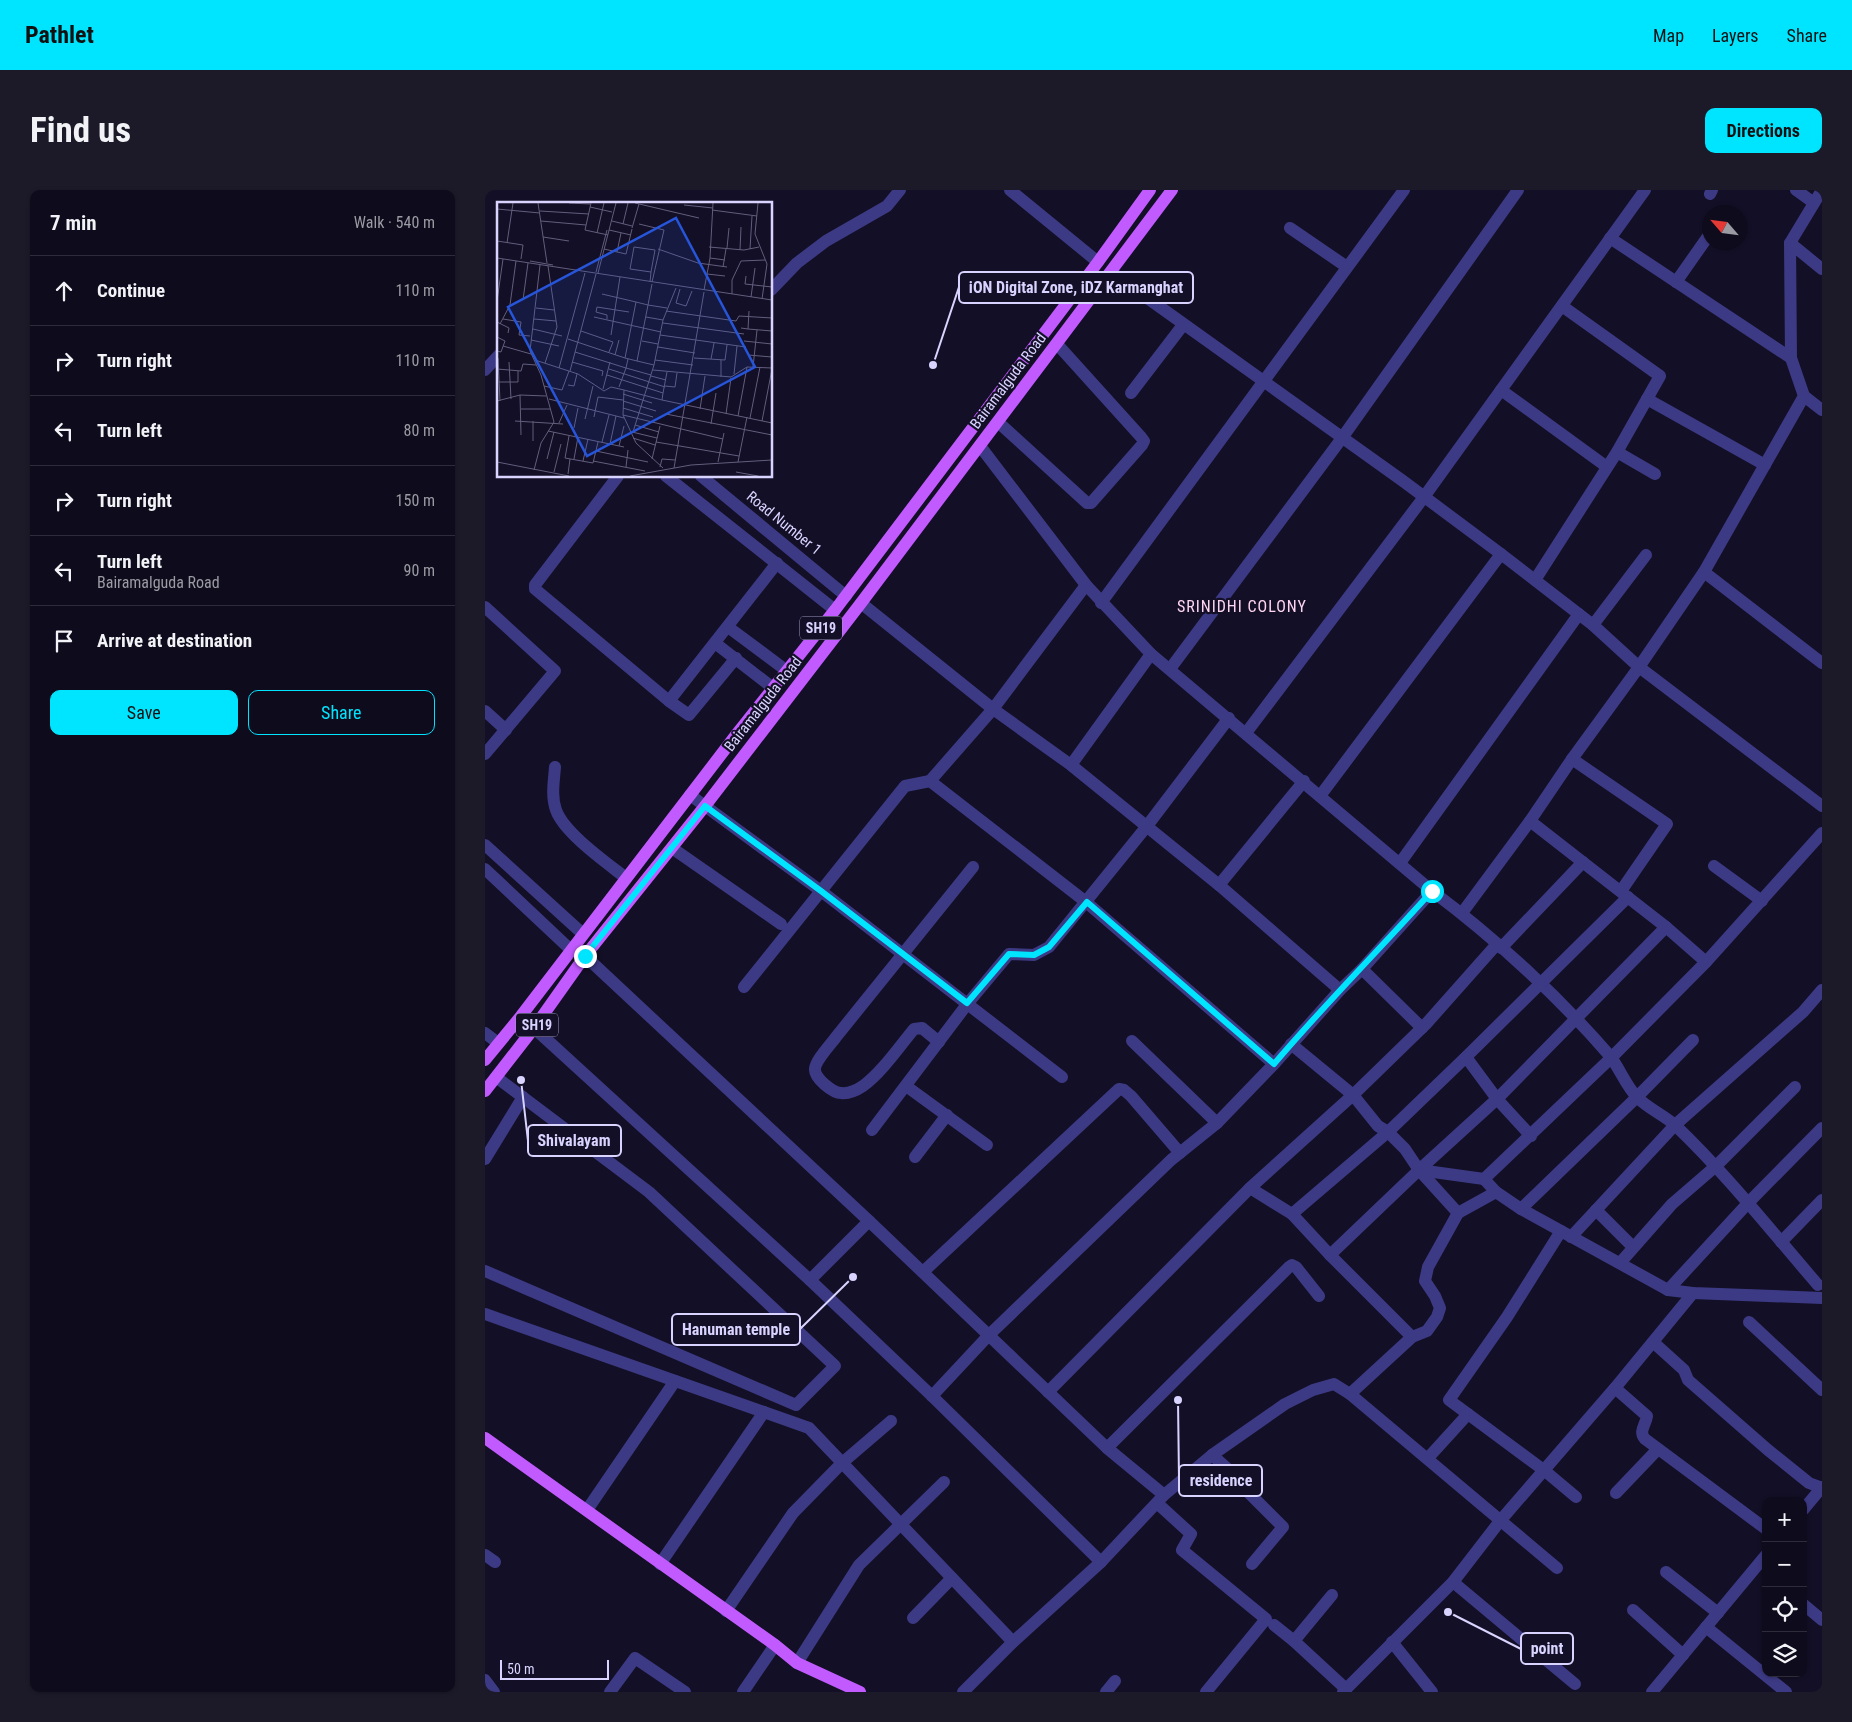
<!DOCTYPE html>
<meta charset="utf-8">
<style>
:root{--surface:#0e0b1c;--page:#1c1929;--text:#f1f3f6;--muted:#9b9ba3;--line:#2e2b3b;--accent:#00e5ff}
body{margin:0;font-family:"Roboto Condensed",sans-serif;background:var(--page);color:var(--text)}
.controls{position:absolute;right:15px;bottom:15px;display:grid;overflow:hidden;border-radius:10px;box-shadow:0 1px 4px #0004}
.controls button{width:45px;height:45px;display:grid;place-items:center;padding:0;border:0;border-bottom:1px solid var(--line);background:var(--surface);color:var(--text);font:25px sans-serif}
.compass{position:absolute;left:1217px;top:15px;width:45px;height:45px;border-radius:50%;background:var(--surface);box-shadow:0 1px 4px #0004;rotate:298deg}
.scale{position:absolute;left:15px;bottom:12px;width:109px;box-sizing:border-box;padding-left:5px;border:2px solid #d9d4ff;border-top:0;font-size:14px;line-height:18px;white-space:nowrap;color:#d9d4ff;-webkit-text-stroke:4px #130f26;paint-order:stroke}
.stop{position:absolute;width:15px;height:15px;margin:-11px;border:4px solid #00e5ff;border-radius:50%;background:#fff}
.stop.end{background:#00e5ff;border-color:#fff;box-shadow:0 1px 5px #0008}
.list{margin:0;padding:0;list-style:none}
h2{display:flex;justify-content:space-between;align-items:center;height:65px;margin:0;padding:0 20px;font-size:21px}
h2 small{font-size:16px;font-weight:400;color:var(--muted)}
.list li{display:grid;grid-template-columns:32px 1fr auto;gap:15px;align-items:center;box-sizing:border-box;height:70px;padding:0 20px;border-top:1px solid var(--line)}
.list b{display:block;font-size:19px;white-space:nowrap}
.list p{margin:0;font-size:16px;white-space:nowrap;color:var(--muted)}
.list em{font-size:16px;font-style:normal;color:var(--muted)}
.actions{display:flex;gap:10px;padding:15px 20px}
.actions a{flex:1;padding:11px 0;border:1px solid var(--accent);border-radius:10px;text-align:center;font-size:18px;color:var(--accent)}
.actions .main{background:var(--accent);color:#111}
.icon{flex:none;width:28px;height:28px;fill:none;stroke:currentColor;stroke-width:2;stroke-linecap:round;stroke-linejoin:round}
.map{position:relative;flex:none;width:1337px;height:1502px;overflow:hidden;border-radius:10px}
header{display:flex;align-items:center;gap:30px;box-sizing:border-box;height:70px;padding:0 25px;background:var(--accent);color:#111}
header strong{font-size:24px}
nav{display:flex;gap:28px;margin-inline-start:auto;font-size:18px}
.intro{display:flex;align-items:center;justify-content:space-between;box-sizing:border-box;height:120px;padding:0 30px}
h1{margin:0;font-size:35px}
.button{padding:12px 22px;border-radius:10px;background:var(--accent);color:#111;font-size:18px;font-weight:700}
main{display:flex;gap:30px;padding:0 30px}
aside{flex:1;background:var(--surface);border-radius:10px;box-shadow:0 1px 4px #0004}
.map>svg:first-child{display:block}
</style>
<header>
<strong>Pathlet</strong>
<nav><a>Map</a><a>Layers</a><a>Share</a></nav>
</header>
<div class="intro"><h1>Find us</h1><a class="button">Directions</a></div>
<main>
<aside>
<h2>7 min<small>Walk · 540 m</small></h2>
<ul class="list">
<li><svg class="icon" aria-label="ahead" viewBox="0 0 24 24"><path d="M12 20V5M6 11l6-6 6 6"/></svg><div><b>Continue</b></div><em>110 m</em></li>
<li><svg class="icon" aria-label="right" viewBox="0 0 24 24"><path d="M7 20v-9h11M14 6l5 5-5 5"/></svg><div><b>Turn right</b></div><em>110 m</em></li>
<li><svg class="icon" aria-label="left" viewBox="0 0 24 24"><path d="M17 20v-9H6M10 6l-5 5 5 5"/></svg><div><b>Turn left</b></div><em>80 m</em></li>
<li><svg class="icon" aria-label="right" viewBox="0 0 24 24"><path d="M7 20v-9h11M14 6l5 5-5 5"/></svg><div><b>Turn right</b></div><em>150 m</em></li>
<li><svg class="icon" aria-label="left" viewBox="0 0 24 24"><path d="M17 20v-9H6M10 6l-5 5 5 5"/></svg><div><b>Turn left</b><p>Bairamalguda Road</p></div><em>90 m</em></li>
<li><svg class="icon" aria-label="arrive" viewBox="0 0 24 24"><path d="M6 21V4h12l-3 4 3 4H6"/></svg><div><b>Arrive at destination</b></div></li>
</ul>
<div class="actions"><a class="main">Save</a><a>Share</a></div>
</aside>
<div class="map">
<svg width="1337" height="1502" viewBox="0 0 1337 1502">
<rect width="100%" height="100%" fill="#130f26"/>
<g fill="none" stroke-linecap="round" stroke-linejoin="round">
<g stroke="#3d3a85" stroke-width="12">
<path d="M525,0L613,72"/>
<path d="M1311,0L1329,13"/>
<path d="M1225,4L1227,0"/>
<path d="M805,38L862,77"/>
<path d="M1125,48L1306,168"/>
<path d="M1305,53L1337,79"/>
<path d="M626,82L918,291L1016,364L1108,435L1154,477L1337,616"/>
<path d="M1191,92L1224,45"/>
<path d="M286,100L312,73L341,51L402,16L415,0"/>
<path d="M0,180L14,165"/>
<path d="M1016,200L1122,277"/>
<path d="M646,203L698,135"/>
<path d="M1319,206L1337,220"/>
<path d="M1162,209L1280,275"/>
<path d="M513,232L602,313H606L657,255L659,251L656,247L572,154"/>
<path d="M495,256L601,395L666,464L947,701L877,779L855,800"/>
<path d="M1132,262L1170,284"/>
<path d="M133,286L50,395V399L184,511L292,373"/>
<path d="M181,286L350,420"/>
<path d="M216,286L361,406"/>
<path d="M1219,382L1337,473"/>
<path d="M1050,390L1132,262L1175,186L1077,116"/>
<path d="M376,413L508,519L601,395"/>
<path d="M616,413L919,0"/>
<path d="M0,417L70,481L0,564"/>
<path d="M1108,435L1161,365"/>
<path d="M243,437L302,481"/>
<path d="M230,453L288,498"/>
<path d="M685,479L857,248L1033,0"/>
<path d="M184,511L204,525L251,468"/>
<path d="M0,521L21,540"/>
<path d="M761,543L939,307L1160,0"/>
<path d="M1087,569L1182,634L1136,701"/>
<path d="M586,575L666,464"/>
<path d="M70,577C69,591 66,606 71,620C79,643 122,673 141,688"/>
<path d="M205,605L336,701L577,887"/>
<path d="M835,606L1016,364"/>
<path d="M0,655L98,744"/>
<path d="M187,658L296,734"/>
<path d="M915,673L1094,424"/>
<path d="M1229,676L1277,711"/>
<path d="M0,679L86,760"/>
<path d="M734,695L819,591"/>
<path d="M947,701C1010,748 1074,807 1125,866C1135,879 1141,896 1152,907C1163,919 1180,925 1192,937C1243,986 1287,1042 1333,1095"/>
<path d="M977,723L1045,631L1087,569L1154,477L1219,382L1319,206L1306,168L1305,53L1337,0"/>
<path d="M1016,758L1098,672"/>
<path d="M100,766L384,1031L622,1258L679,1305"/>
<path d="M1221,772L1337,643"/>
<path d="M877,779L937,838"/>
<path d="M259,797L420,596L445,591"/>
<path d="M49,838L325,1090L447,1206L616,1372"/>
<path d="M0,843L13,853"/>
<path d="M647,851L732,933"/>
<path d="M454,852L437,838L429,839C414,857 397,882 378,896C372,900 364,904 356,903C348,903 329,888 330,879C330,871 346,854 351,847L488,677"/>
<path d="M981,867L1012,909L1046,946"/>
<path d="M421,896L502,955"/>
<path d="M387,940L483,813L524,764L549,765L564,757L662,636L744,528"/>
<path d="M430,967L462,925"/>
<path d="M0,969L38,907"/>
<path d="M934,980L999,989"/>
<path d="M765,998L807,1024L845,1065L927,1147"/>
<path d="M1011,1002L999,989L1126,868L1221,772L1181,737"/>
<path d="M1036,1019L1152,907L1208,850"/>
<path d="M1111,1020L1148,1057"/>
<path d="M973,1023L934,980L920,959L903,942L893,936L868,905L941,834L1012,754"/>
<path d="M807,1024L903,942L981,867L1143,707"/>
<path d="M1076,1041L1022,1127L964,1210L1060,1281L1091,1307"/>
<path d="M1086,1047L1190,935L1318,822L1337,800"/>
<path d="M1296,1052L1337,1010"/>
<path d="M845,1065L934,980L1012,909L1181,737L1045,631"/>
<path d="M1135,1073L1187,1014L1231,976L1310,897"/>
<path d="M0,1081L311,1215L350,1176L164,1002L11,887"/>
<path d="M438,1082L634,899L639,900L646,906L695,963"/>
<path d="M325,1090L384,1031"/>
<path d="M1183,1100L1264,1012L1337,938"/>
<path d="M0,1124L324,1238L528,1452"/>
<path d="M1264,1132L1337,1200"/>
<path d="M1168,1152L1199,1180L1203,1190L1283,1260L1324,1293L1337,1298"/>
<path d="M1130,1198L1162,1226C1161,1235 1153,1241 1160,1249L1281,1339"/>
<path d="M563,1202L765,998L868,905L806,854"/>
<path d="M865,1204L1072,1378"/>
<path d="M447,1206L504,1145L686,970L732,933L789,874L601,712L445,591L508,519L586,575L734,695L855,800L789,874"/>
<path d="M622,1258L804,1077L807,1075L811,1077L834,1106"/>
<path d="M727,1265L762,1296L763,1302L798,1337L767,1374"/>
<path d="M943,1268L983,1224"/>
<path d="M1131,1303L1173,1259"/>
<path d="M672,1313L706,1344L697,1360L781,1429L721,1502"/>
<path d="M102,1320L190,1191"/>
<path d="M1318,1320L1337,1297"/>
<path d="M0,1365L10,1372"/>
<path d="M175,1374L279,1222"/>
<path d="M1181,1382L1233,1423"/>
<path d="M968,1392L1090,1494"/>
<path d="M1318,1414L1337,1430"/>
<path d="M1148,1420L1198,1465"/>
<path d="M241,1421L308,1323L357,1273L406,1231"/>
<path d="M428,1428L467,1388"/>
<path d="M789,1435L809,1451L861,1499"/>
<path d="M1221,1437L1301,1502"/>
<path d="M809,1451L847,1405"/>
<path d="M907,1452L947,1502"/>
<path d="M312,1473L374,1375L459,1292"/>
<path d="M0,1490L9,1502"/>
<path d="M125,1502L150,1468L200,1502"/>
<path d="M258,1502L290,1455"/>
<path d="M478,1502L528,1452L616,1372L679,1305L727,1265L800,1214L828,1200L849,1194L865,1204L927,1147L942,1141L952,1127L955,1118L950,1106L940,1091L943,1077L973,1023L1011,1002L1036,1019L1183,1100L1208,1103L1337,1108"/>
<path d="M621,1502L630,1491"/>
<path d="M858,1502L968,1392L1015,1331L1130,1198L1208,1103"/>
<path d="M1167,1502L1281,1365"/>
</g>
<g stroke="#c25bff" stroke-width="12">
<path d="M0,870L36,826L251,545L350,420L613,72L665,0"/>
<path d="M0,901L49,838L100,766L220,616L376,413L687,0"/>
<path d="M0,1248L290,1455L312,1473L375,1502"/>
</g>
</g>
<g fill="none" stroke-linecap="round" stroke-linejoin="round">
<path stroke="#00e5ff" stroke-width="6" d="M100,766L220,616L336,701L482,813L524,764L549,765L564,757L602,712L789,874C839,815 895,759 947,701"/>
</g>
<g text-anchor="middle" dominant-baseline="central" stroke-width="4.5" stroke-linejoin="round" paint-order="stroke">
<g fill="#130f26" stroke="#9e99be" stroke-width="1">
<rect x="315" y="426.5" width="42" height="23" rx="4"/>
<rect x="31" y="823.5" width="42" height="23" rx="4"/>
</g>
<g font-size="14" font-weight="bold" fill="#d9d4ff">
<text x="336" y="438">SH19</text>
<text x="52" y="835">SH19</text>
</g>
<g font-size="15" fill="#d9d4ff" stroke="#130f26">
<text transform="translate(523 191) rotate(-53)">Bairamalguda Road</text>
<text transform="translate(299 333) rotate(39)">Road Number 1</text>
<text transform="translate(278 514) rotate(-52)">Bairamalguda Road</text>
</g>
<g font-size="16" letter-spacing="1" fill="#ffd6f0" stroke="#130f26">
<text x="757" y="416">SRINIDHI COLONY</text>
</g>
</g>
<g transform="translate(12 12)">
<rect width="275" height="275" fill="#130f26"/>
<path fill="none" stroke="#625e7d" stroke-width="1" d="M41,1L50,61M72,1L93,2M94,1L88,28L111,33M138,1L202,16M261,1L258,32L270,62L265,97M187,3L216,6M93,5L115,10M0,7L43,11M215,8L260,14M43,9L92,12M44,19L89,23M115,19L135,24M126,22L131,1M142,22L167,28L155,80M135,26L142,2M112,28L134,33M100,31L107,1M46,35L72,39M0,39L26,43L24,57M10,41L16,1M212,45L247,48L262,45M230,46L232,26M107,47L129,52L135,27M161,47L201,61L230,65M253,47L255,14M243,48L244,25M120,50L124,31M0,56L275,98M213,56L228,58M33,59L56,63M226,65L229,47M99,70L110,28M101,71L119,1M210,72L228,74M249,74L248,82L275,85M153,80L154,70L158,48L137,45L133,67L154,70M155,82L151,103L170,106M183,87L179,101L189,104L195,89M207,88L213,56L216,1M105,92L139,100M235,92V78L244,59L268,58M254,95L258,66M26,98L31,61M0,99L6,57M39,106L57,108M169,109L239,119L242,114L275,116M97,115L164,130M149,115L166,118M6,117L24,120L22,133L33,134M37,117L59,119M110,117V113L99,110L100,105L132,110M0,120L12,126L11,131M166,121L247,132M3,122L13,103L19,59M244,126L251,127L252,109M36,127L65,134M251,127L275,129M84,129L116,140L112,150M114,133L123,75M163,133L249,145M0,135L8,139L4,150L0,149M71,137L128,156L139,100L151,103L140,159L128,156M34,138L62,144M145,139L161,142M247,139L275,142M6,144L34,152M161,145L198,151M78,150L129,166L131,157M118,153L122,138M251,153L275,155M1,156L3,199M197,156L228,158L230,143M214,157L217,141M38,158L81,172L107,189L114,185L127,188L126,213L139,241L166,266M158,158L196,163M140,159L157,163L166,118L179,86M12,160L14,197M75,160L106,169L105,174M48,161L60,125L51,64M256,165L260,128M62,166L88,71M0,167L24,169L26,162L39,163M112,167L168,185M156,168L234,175L250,165L275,166M73,169L99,72M237,172L240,144M110,173L166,191L170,170M154,174L169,178M224,175V158M2,180H21V169M71,183L77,184L80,172M47,184L65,188L72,169M168,184L178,185L180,171M122,185L129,166L154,173M106,187L113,160M127,188L165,198L166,191M126,192L155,201M23,193L24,233M52,197L127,216M165,198L275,221M0,199L23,193L49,194M126,199L159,209M126,206L156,215M24,207H53M203,207L208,174M169,212L275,233M229,212L234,176M126,213L226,237M241,214L250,165M97,215L101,195L126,198M253,216L263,165M88,217L96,184M18,219L66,222M265,219L275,167M62,221L70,203M214,222L219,191M138,223L162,230M77,226L81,206M51,229L127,245M135,230L160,236M136,230L157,163M72,234L68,256L96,261L101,240M136,236L158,243M36,239V219M105,240L112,213M159,240L242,254M113,242L119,214M122,244L127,224M99,249L151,260M50,257L57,230M77,257L81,235M155,257L163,224M86,259L91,237M96,259L148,269M0,260L72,274M221,260L227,231M241,260L250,215M129,265L131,248M163,265L165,257L178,258M177,266L207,90M37,268L44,241L57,220L44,173L33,149L43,63M57,270L64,242M239,270L261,274M71,272L73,257M133,274L194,263L275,258"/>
<path fill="#2655da" fill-opacity="0.15" stroke="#2655da" stroke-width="2.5" d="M179,16L258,165L90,254L11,105Z"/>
<rect width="275" height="275" fill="none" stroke="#d9d4ff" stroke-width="2.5"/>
</g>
<path fill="none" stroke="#d9d4ff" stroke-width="2" d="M448 175L474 97M36 890L43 951M368 1087L315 1139M693 1210L694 1290M963 1422L1036 1459"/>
<g fill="#d9d4ff" stroke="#130f26" stroke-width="2">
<circle cx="448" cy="175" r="5"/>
<circle cx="36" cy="890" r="5"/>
<circle cx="368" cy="1087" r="5"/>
<circle cx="693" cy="1210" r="5"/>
<circle cx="963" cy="1422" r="5"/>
</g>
<g fill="#130f26" stroke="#d9d4ff" stroke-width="2">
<rect x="474" y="82" width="234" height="31" rx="5"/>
<rect x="43" y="935" width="93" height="31" rx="5"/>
<rect x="187" y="1124" width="128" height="31" rx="5"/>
<rect x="694" y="1275" width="83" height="31" rx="5"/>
<rect x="1036" y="1443" width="52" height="31" rx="5"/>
</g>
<g font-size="16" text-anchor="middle" font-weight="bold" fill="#d9d4ff">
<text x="591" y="103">iON Digital Zone, iDZ Karmanghat</text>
<text x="89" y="956">Shivalayam</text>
<text x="251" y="1145">Hanuman temple</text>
<text x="736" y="1296">residence</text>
<text x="1062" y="1464">point</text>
</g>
</svg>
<div class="controls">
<button>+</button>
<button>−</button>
<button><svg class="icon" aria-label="locate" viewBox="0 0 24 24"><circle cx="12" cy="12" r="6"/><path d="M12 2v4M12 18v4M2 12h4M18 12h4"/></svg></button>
<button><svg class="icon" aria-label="layers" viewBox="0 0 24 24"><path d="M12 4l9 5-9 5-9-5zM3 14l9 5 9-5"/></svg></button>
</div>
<svg class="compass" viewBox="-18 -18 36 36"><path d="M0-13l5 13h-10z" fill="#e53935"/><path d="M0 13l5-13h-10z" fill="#9b9ba3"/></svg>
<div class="scale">50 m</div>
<div class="stop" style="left:947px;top:701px"></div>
<div class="stop end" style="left:100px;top:766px"></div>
</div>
</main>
